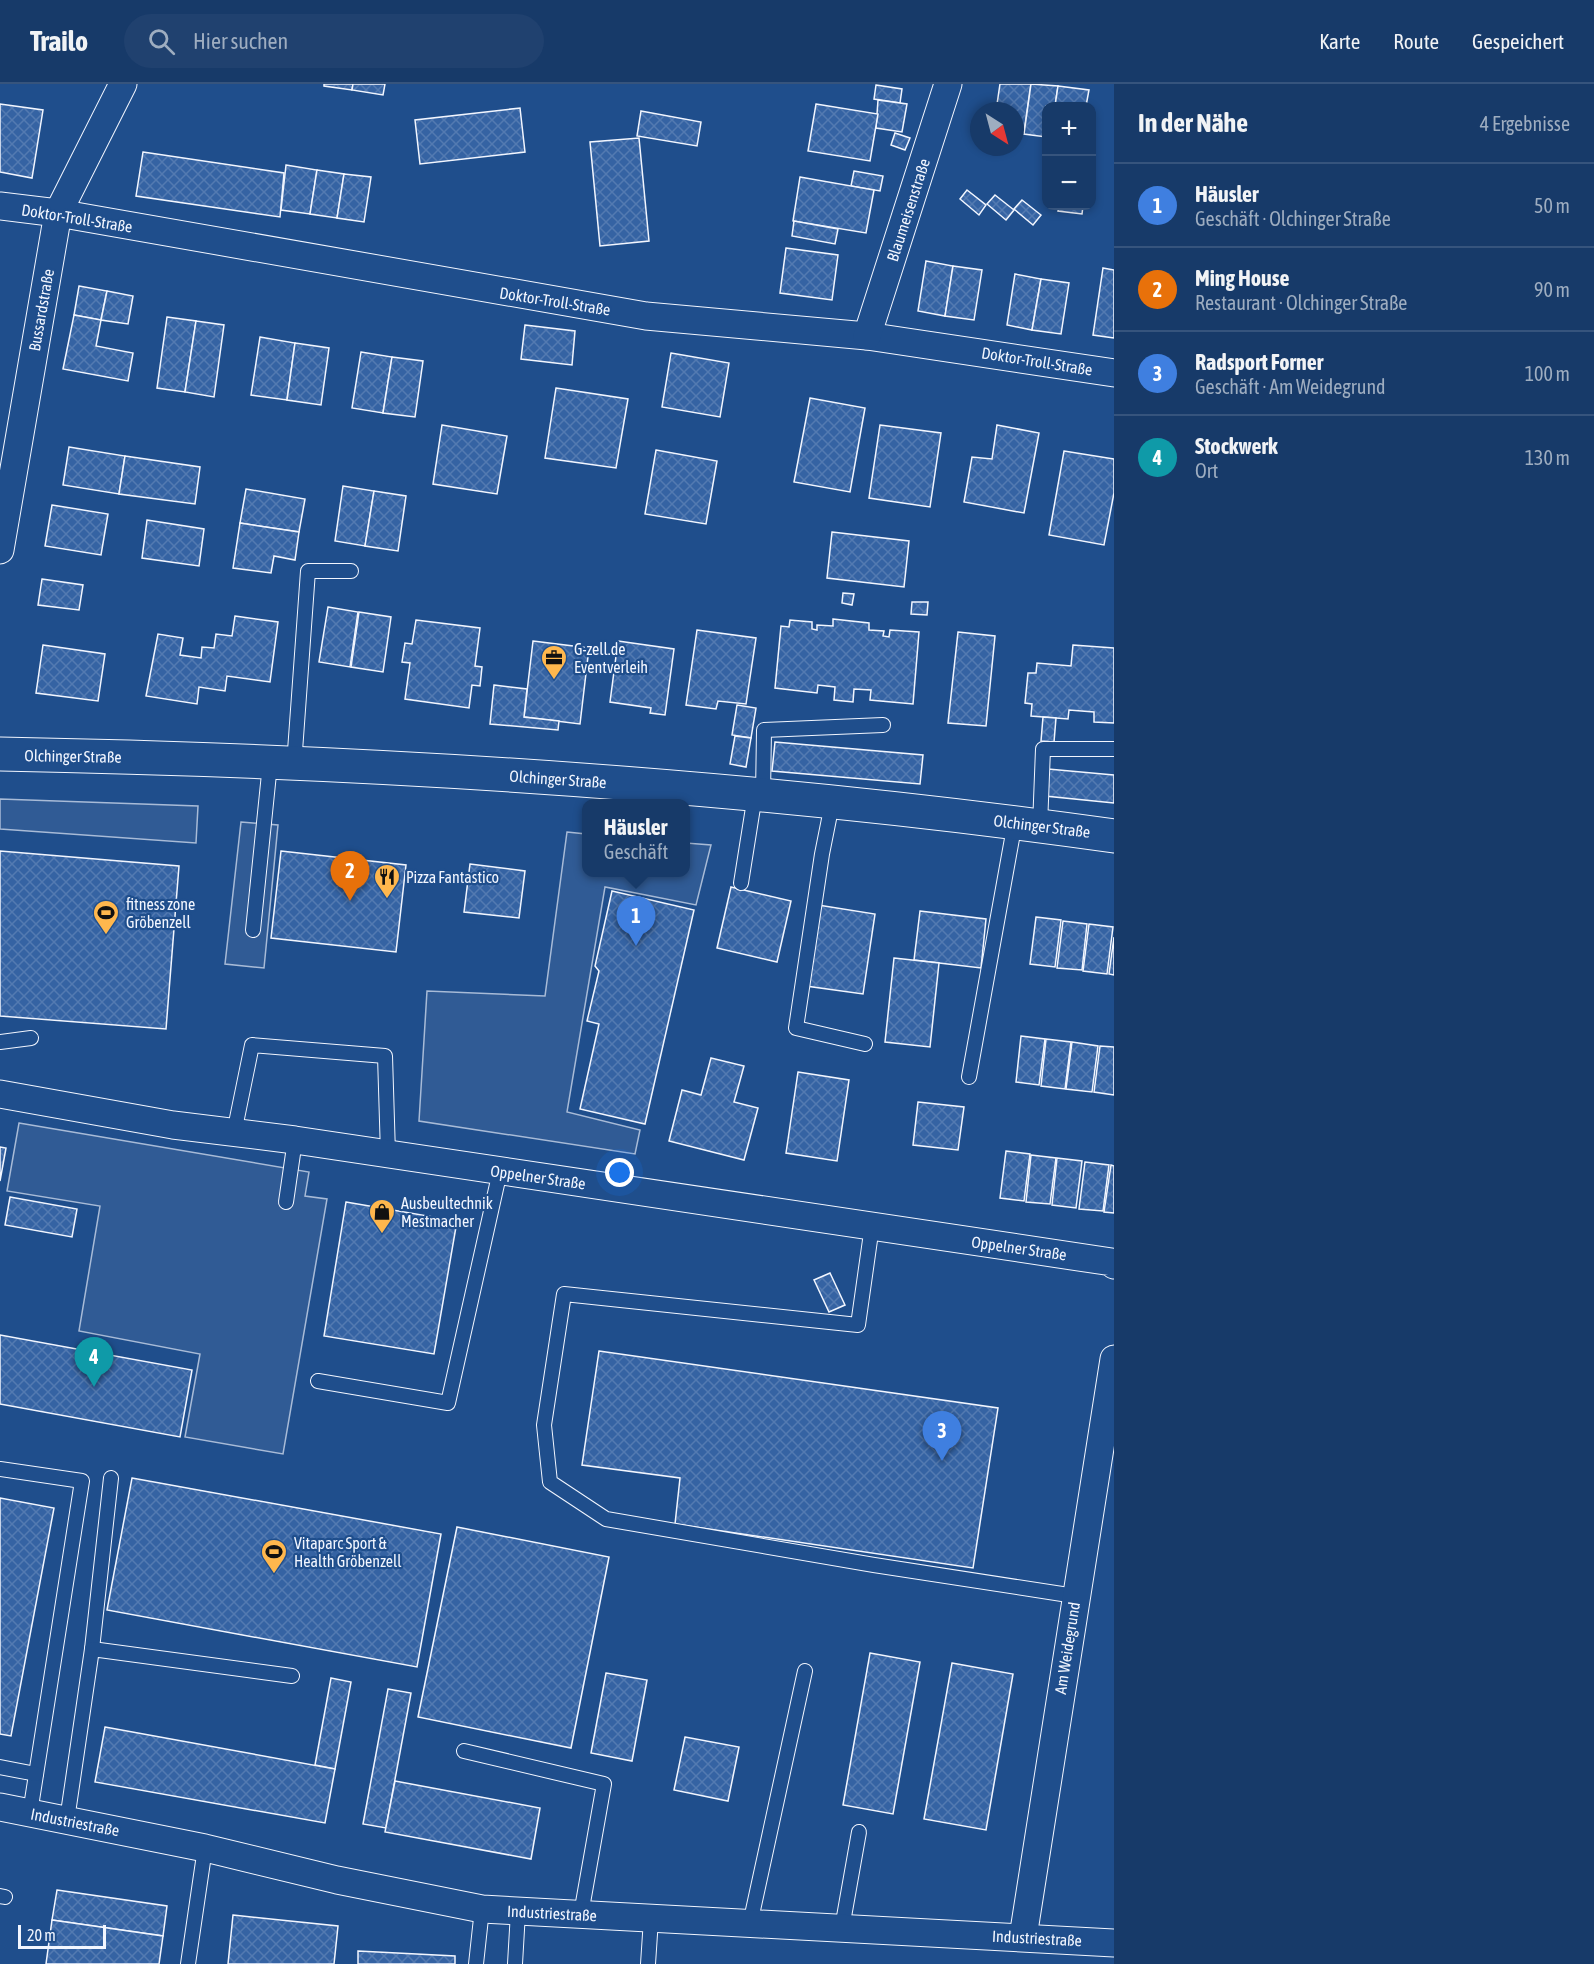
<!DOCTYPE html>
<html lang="de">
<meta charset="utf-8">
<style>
:root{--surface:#173a69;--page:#20416f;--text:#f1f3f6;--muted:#9eadc0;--line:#36547d;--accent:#ffb74d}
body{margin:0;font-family:"Asap Condensed",sans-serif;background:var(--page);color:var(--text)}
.controls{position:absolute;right:18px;top:18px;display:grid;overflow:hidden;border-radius:12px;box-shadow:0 3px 9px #0003}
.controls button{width:54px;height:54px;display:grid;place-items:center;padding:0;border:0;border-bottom:2px solid var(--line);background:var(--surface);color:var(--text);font:30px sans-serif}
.compass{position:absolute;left:970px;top:18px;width:54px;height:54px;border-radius:50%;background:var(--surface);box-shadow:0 3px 9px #0003;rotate:144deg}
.scale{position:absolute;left:18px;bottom:15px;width:88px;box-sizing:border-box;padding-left:6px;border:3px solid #f2f6ff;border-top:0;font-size:16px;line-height:21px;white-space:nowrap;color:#f2f6ff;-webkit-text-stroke:4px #1f4e8c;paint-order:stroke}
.you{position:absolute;left:620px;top:1089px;width:21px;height:21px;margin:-15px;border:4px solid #fff;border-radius:50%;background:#1a73e8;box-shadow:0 0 0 9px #1a73e833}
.badge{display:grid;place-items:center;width:39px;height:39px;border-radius:50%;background:var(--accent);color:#fff;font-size:20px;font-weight:700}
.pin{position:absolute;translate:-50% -50px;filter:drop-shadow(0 2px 3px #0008)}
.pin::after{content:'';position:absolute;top:32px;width:21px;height:18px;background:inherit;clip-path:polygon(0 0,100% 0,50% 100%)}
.popup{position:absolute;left:582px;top:715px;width:108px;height:78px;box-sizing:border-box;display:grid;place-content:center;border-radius:12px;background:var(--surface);filter:drop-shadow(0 2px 4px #0005);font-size:20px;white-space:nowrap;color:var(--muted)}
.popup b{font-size:22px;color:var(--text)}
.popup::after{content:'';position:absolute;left:50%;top:100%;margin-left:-12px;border:12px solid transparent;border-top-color:var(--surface)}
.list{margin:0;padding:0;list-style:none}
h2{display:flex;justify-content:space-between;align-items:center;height:78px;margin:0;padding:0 24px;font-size:26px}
h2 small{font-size:20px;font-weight:400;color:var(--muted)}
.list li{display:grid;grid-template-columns:39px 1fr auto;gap:18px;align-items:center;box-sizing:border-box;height:84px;padding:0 24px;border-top:2px solid var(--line)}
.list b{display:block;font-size:22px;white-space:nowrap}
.list p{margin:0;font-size:20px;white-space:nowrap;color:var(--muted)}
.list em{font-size:20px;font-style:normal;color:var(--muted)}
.icon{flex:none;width:33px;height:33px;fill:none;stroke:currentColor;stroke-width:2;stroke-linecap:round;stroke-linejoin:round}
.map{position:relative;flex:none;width:1114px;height:1880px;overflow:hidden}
header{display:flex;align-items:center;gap:36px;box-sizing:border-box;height:84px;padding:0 30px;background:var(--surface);border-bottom:2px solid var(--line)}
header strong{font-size:28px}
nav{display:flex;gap:33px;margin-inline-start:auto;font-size:21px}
.search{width:420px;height:54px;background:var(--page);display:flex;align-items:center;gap:15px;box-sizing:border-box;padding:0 21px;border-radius:33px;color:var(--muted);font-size:22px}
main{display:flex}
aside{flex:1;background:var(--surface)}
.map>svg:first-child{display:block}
</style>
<header>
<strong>Trailo</strong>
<div class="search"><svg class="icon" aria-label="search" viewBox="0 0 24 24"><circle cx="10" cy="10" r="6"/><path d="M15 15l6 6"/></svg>Hier suchen</div>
<nav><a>Karte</a><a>Route</a><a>Gespeichert</a></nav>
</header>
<main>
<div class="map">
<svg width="1114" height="1880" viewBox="0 0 1114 1880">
<defs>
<pattern id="building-cross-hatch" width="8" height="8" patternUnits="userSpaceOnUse" patternTransform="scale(1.5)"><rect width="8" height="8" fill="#3563a3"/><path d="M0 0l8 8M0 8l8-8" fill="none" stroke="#537ab1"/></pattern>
</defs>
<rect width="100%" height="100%" fill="#1f4e8c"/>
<g fill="#305b95" stroke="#a8bbd7" stroke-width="1.5">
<path d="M0,715L198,722L196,759L0,745Z"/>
<path d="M241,738L278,741L264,884L225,880Z"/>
<path d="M567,748L586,750V788H686V759L711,761L696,821L605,803L567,1028L640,1046L635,1070L419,1037L427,907L545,912Z"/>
<path d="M19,1039L309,1088L305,1112L327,1115L283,1370L185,1353L200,1270L79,1247L100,1122L7,1107Z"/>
</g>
<g fill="url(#building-cross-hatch)" stroke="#f2f6ff" stroke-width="1.5">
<path d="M324,0H353L352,6L324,2Z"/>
<path d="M353,0H385L383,11L352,6Z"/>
<path d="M1000,0H1031L1024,48L1015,46V27H996Z"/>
<path d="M1031,0L1058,2L1055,22H1046V53L1024,50Z"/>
<path d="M876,1L902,5L900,19L874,15Z"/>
<path d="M1058,2L1089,6L1086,22H1055Z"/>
<path d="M878,16L907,20L902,48L876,44Z"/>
<path d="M0,20L43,26L32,94L0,88Z"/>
<path d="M816,20L878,30L870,77L808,67Z"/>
<path d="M520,24L525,68L420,80L415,36Z"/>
<path d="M641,27L701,38L697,62L637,52Z"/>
<path d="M895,49L910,54L905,66L891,61Z"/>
<path d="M639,54L649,157L600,162L590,58Z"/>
<path d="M143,68L284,89L280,133L136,112Z"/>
<path d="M286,81L317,86L310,130L281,126Z"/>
<path d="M317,86L344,90L337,134L310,130Z"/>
<path d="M854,87L883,92L880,107L851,102Z"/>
<path d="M344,90L371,93L364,138L337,134Z"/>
<path d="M800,93L874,106L866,149L793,137Z"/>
<path d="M967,106L986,121L979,131L960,115Z"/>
<path d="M995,111L1014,126L1006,136L987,120Z"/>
<path d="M1022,116L1041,131L1033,141L1014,125Z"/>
<path d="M1059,122H1083L1082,130L1058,127Z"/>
<path d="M794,137L838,145L835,160L792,152Z"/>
<path d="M786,164L838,171L832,216L780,209Z"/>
<path d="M926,177L953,182L945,232L918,227Z"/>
<path d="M953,182L982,186L974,236L945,232Z"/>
<path d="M1103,184L1114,186V254L1093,251Z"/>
<path d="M1015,190L1041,195L1032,246L1007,241Z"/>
<path d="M1041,195L1069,199L1061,250L1032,246Z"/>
<path d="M79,202L107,207L101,236L74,231Z"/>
<path d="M107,207L133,212L128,240L101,236Z"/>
<path d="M74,231L101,236L96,262L133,269L128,297L63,285Z"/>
<path d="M167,233L196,237L185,308L157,304Z"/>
<path d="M196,237L224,241L214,313L185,308Z"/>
<path d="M525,241L575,247L572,281L521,275Z"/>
<path d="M260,253L295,259L287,316L251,311Z"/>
<path d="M295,259L329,264L321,321L287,316Z"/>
<path d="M361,268L392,273L383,329L352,324Z"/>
<path d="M671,269L729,279L720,333L662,323Z"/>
<path d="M392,273L423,277L415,333L383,329Z"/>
<path d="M556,304L628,315L616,384L545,374Z"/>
<path d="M810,314L865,324L850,408L794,398Z"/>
<path d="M442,341L507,352L497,410L433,400Z"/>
<path d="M880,341L941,349L930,423L869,414Z"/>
<path d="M997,341L1039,349L1024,429L964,418L972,373L992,375Z"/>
<path d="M69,363L125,372L119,410L63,401Z"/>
<path d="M656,366L717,377L706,440L645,430Z"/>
<path d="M1064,367L1114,375V409L1104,461L1049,451Z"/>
<path d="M125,372L200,383L195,420L119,410Z"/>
<path d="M343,402L374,407L365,462L335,457Z"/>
<path d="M246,405L305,415L299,448L240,439Z"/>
<path d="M374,407L406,412L398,467L365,462Z"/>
<path d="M52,421L108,430L101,471L45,462Z"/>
<path d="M147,436L204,445L199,482L142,474Z"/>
<path d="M240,439L299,448L295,476L274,472L271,489L233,484Z"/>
<path d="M832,448L909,457L904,503L827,494Z"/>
<path d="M42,495L83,501L79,526L38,521Z"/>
<path d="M843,509L854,510L852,521L842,519Z"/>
<path d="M912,518H928L927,531L911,530Z"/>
<path d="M328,523L358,528L350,583L319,578Z"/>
<path d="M359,528L391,533L383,588L351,583Z"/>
<path d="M235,532L278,538L270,598L227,592L225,607L199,603L197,620L146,612L158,550L183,554L180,571L201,574L202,563L214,564L216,550L232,552Z"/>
<path d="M833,535L869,539V546L884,547L883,552L889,553L890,546L919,548L913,620L870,616L871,606L854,605L853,618L834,616L835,603L818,601L817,609L775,604L781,542L789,543L790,536L812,538V545L817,546V541L833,542Z"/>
<path d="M416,536L480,544L475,582L482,583L480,602L472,601L469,624L405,615L410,579L402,578L405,559L412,560Z"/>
<path d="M697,546L756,554L746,620L718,617L716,625L686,621Z"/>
<path d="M958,548L995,552L986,642L948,639Z"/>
<path d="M533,557L589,564L580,640L524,633Z"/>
<path d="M618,557L674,565L665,631L650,629L651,624L610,618Z"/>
<path d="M43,561L105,570L98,617L36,609Z"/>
<path d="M1073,561L1114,564V639L1094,638V628L1069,626L1068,635L1031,632L1032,620L1025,619L1028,589H1036L1037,579L1071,582Z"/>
<path d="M494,601L527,605L524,633L559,637L558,646L490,640Z"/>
<path d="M737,621L756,624L751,654L732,651Z"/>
<path d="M1043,633L1056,634L1054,658L1041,657Z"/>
<path d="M735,652L751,654L746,683L730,680Z"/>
<path d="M775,658L923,671L920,700L772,687Z"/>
<path d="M1048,685L1114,691V719L1045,712Z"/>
<path d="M0,767L179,782L166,945L0,932Z"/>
<path d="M281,767L406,781L396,868L271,854Z"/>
<path d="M470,780L525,787L519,834L464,828Z"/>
<path d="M731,803L791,817L777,878L717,864Z"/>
<path d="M612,807L694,826L645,1040L580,1025L599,940L587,937L599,887L595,882Z"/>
<path d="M818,821L875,830L863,910L806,902Z"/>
<path d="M920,827L986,835L981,884L914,876Z"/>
<path d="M1036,833L1061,836L1055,883L1030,880Z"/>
<path d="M1063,837L1087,840L1082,886L1057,884Z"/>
<path d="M1089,840L1113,843L1107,890L1083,887Z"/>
<path d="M1114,853V891L1109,890Z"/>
<path d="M894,874L939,879L930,963L885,958Z"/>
<path d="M1021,952L1045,955L1039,1001L1016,998Z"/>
<path d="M1046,955L1071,958L1065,1005L1041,1002Z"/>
<path d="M1072,958L1098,962L1092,1008L1066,1005Z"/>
<path d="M1100,962L1114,963V1011L1094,1008Z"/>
<path d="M711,974L744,982L734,1018L758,1024L744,1076L669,1057L682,1006L701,1011Z"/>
<path d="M798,988L849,996L837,1077L786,1069Z"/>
<path d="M918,1018L964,1023L958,1066L913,1061Z"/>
<path d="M0,1063L6,1064L0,1097Z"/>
<path d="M1006,1067L1030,1070L1024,1117L1000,1114Z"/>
<path d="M1031,1071L1056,1074L1050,1120L1026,1118Z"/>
<path d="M1057,1074L1082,1077L1076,1124L1052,1121Z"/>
<path d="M1085,1078L1109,1081L1103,1127L1079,1125Z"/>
<path d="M1111,1081L1114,1082V1129L1104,1128Z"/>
<path d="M10,1113L77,1125L72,1153L5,1141Z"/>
<path d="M346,1118L457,1137L434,1270L324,1252Z"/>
<path d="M830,1189L845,1221L829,1228L814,1196Z"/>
<path d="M0,1251L192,1286L180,1353L0,1320Z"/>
<path d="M599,1267L998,1324L973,1484L675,1440L680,1394L582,1381Z"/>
<path d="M132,1394L441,1450L417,1583L107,1526Z"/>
<path d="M0,1414L54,1424L11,1652L0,1650Z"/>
<path d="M457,1443L609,1473L571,1664L418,1633Z"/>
<path d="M870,1569L920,1578L893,1730L843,1721Z"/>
<path d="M952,1579L1013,1590L986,1746L924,1735Z"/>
<path d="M606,1589L647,1596L632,1677L591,1669Z"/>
<path d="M331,1594L351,1598L335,1685L315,1681Z"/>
<path d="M388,1605L411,1609L386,1744L363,1740Z"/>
<path d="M105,1643L335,1685L325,1739L95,1698Z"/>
<path d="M685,1653L739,1663L728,1717L674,1706Z"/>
<path d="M395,1697L540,1724L531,1775L385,1748Z"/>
<path d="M57,1806L167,1822L163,1852L52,1836Z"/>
<path d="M233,1831L338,1842L334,1880H228Z"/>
<path d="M52,1836L163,1852L159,1880H46Z"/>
<path d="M358,1867L455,1872V1880H358Z"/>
</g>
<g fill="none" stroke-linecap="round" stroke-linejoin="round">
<defs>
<g id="service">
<path d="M294,681L308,487H351"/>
<path d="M763,711L764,646L883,641"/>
<path d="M832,720L822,770L796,944L865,960"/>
<path d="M1040,742L1043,665H1114"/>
<path d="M741,799L755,711"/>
<path d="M253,846L270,680"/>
<path d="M0,958L31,954"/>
<path d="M969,993L1015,738"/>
<path d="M234,1049L252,961L385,972L388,1070"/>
<path d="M286,1118L295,1056"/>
<path d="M872,1142L858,1241L564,1210L544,1341L550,1398L606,1435L874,1481L1075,1512"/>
<path d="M318,1297L448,1319L500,1087"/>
<path d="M0,1385L82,1397L30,1729"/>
<path d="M92,1565L111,1394"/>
<path d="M464,1667L604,1700L581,1830"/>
<path d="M0,1683L36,1690"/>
<path d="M67,1736L92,1565L292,1592"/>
<path d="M0,1812L5,1813"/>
<path d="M750,1840L805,1587"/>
<path d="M842,1844L859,1748"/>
<path d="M188,1880L205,1764"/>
<path d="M476,1880L482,1825"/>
<path d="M515,1880L518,1828"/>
<path d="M648,1880L651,1835"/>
</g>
<g id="minor">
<path d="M0,122L58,129L646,232L867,252L1114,289"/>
<path d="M867,252L948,0"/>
<path d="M0,466L58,129L123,0"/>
<path d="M0,1010L173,1041L295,1056L1112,1178L1114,1181"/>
<path d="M0,1723L205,1764L337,1796L482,1825L1114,1859"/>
<path d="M1023,1853L1114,1275"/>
</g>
<path id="secondary" d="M0,670C372,677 746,700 1114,752"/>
</defs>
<use href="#service" stroke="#f2f6ff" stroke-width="16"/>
<use href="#minor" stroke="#f2f6ff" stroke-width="29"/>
<use href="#secondary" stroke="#f2f6ff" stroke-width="35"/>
<use href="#service" stroke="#1f4e8c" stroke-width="14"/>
<use href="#minor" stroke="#1f4e8c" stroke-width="27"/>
<use href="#secondary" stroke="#1f4e8c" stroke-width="33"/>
</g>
<defs>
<symbol id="office-pin" viewBox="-11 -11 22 30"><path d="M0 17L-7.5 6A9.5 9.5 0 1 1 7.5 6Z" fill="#ffb74d" stroke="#1f4e8c"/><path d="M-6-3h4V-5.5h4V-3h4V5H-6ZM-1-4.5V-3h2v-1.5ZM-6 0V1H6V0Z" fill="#111"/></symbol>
<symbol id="restaurant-pin" viewBox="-11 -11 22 30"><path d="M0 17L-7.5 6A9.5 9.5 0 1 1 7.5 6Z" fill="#ffb74d" stroke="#1f4e8c"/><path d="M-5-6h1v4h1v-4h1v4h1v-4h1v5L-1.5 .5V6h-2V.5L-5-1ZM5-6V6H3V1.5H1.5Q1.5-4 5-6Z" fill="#111"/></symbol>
<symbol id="stadium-pin" viewBox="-11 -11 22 30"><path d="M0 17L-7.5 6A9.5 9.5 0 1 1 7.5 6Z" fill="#ffb74d" stroke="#1f4e8c"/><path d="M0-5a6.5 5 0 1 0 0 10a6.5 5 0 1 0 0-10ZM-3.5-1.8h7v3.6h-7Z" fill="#111"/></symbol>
<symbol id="shop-pin" viewBox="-11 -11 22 30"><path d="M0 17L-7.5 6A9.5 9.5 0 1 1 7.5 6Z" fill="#ffb74d" stroke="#1f4e8c"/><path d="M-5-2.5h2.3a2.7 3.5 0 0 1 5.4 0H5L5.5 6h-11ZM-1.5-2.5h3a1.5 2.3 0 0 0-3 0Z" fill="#111"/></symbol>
</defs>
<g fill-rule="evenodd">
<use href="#office-pin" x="539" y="559" width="30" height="40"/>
<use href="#restaurant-pin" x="372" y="778" width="30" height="40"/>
<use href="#stadium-pin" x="91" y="814" width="30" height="40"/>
<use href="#shop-pin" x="367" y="1113" width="30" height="40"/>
<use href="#stadium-pin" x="259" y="1453" width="30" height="40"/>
</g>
<g text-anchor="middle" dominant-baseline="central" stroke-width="4.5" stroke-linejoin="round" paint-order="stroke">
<g font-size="16" fill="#f2f6ff" stroke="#1f4e8c">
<text transform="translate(908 126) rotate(-72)">Blaumeisenstraße</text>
<text transform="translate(77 134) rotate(9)">Doktor-Troll-Straße</text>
<text transform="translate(555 217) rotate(9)">Doktor-Troll-Straße</text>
<text transform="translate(41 226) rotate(-80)">Bussardstraße</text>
<text transform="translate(1037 277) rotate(9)">Doktor-Troll-Straße</text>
<text transform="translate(73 672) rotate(1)">Olchinger Straße</text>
<text transform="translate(558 695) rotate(4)">Olchinger Straße</text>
<text transform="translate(1042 742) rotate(7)">Olchinger Straße</text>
<text transform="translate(538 1093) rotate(8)">Oppelner Straße</text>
<text transform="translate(1019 1164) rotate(8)">Oppelner Straße</text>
<text transform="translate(1067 1564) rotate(-81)">Am Weidegrund</text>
<text transform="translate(75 1738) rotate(11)">Industriestraße</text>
<text transform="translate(552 1829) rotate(3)">Industriestraße</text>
<text transform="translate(1037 1854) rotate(3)">Industriestraße</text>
</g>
<g font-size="16" fill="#f2f6ff" stroke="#1f4e8c" text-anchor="start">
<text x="574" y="565">G-zell.de<tspan x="574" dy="18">Eventverleih</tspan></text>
<text x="406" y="793">Pizza Fantastico</text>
<text x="126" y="820">fitness zone<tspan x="126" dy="18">Gröbenzell</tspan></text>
<text x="401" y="1119">Ausbeultechnik<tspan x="401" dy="18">Mestmacher</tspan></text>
<text x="294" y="1459">Vitaparc Sport &amp;<tspan x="294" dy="18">Health Gröbenzell</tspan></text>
</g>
</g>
</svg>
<div class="controls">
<button>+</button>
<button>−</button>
</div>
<svg class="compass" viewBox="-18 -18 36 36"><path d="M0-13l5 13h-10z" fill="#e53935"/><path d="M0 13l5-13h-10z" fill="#9eadc0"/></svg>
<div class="scale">20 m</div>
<div class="you"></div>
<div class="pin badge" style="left:636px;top:862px;background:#3f7fe0">1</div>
<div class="popup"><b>Häusler</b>Geschäft</div>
<div class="pin badge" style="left:350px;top:817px;background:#e8710a">2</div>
<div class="pin badge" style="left:942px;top:1377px;background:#3f7fe0">3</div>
<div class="pin badge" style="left:94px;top:1303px;background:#0f9aa8">4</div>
</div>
<aside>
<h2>In der Nähe<small>4 Ergebnisse</small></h2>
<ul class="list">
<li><span class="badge" style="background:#3f7fe0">1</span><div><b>Häusler</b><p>Geschäft · Olchinger Straße</p></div><em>50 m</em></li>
<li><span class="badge" style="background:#e8710a">2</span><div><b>Ming House</b><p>Restaurant · Olchinger Straße</p></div><em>90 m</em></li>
<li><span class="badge" style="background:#3f7fe0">3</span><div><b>Radsport Forner</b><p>Geschäft · Am Weidegrund</p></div><em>100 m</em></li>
<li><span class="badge" style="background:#0f9aa8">4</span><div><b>Stockwerk</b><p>Ort</p></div><em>130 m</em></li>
</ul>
</aside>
</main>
